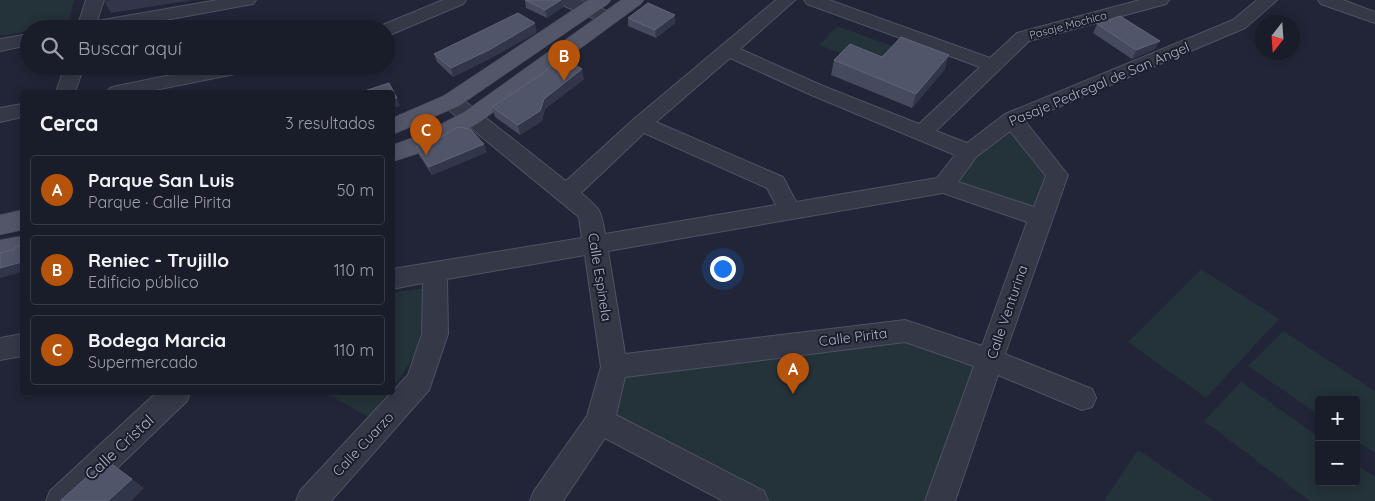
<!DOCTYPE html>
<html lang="es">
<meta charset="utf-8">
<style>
:root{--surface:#191c29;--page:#222531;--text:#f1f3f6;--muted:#9fa1a8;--line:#373a46;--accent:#b45309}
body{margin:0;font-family:Quicksand,sans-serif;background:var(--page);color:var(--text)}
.controls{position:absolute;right:15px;bottom:15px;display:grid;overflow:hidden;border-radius:5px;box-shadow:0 2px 12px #0003}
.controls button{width:45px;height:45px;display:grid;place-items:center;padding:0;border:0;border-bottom:1px solid var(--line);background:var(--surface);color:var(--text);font:25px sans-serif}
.compass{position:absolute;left:1255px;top:15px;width:45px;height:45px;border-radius:50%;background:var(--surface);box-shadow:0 2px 12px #0003;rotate:197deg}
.you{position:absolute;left:722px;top:268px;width:18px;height:18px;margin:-12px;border:4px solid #fff;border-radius:50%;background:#1a73e8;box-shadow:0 0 0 8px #1a73e833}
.badge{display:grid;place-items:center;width:32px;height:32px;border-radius:50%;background:var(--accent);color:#fff;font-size:16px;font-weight:700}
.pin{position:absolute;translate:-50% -41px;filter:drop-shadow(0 1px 2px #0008)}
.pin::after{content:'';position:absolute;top:26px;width:18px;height:15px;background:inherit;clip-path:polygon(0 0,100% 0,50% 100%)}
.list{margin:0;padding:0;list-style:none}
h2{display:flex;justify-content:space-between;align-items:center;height:65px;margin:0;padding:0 20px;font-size:21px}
h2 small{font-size:16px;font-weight:400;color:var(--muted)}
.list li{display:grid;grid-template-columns:32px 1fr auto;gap:15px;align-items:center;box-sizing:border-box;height:70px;margin:0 10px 10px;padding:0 10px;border:1px solid var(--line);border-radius:5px}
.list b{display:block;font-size:19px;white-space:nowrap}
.list p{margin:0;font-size:16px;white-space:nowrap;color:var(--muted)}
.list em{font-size:16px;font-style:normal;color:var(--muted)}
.icon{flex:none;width:28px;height:28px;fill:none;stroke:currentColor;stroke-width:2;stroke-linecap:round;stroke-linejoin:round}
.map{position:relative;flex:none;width:1375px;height:501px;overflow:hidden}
.search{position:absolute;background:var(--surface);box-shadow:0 2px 12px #0003;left:20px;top:20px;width:375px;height:55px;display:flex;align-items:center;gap:12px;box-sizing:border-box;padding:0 18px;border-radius:28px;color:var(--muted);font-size:19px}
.panel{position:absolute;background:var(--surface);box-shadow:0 2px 12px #0003;left:20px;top:90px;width:375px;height:305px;border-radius:5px}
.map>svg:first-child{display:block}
</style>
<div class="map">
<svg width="1375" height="501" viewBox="0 0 1375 501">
<rect width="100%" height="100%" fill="#212537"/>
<g fill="#243239">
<path d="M0,0H74L68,23L29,29V31L0,36Z"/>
<path d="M837,26L895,47L878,67L819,45Z"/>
<path d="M1012,119L1055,184L1040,218L948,187L969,152Z"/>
<path d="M1201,269L1279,319L1206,398L1128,342Z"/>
<path d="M423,288V321L415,354L393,389V293Z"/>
<path d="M905,331L990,360L940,501H753L600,421L614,367Z"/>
<path d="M1283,331L1375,391V453L1356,441V400H1319V415L1248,366Z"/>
<path d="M1241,382L1319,437V482H1356V464L1375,477V501H1310L1204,421Z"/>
<path d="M326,393H390L370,418Z"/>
<path d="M1138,450L1214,501H1104Z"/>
</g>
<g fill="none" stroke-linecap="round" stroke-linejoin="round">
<defs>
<g id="minor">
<path d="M86,0H104L97,21L218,0H256L253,4L247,5L116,29H75L78,25Z"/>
<path d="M443,0H466L463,4L392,34L386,35V29H378L380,26Z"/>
<path d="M557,0H581L614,14L617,18L614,22L608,23L602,22L560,4Z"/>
<path d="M776,0H795L740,49L823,86L919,124L980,67L807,4L804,0H829L990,58L1017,33L1140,0H1169L1166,4L1029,41L936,131L967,143L1005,114L1233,20L1257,0H1277L1245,28L1025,121L1068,175L1005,354L1092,389L1096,398L1092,407L1082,410L998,375L955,501H925L974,366L905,342L625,377L616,415L764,491L768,501H723L605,438L563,501H530L534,491L587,416L601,367L585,255L447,279L448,334L429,390L331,501H296L300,491L408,375L422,334L423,283L392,289V269L582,238L579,217L444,106L441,101L444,96L451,95L458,96L566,181L634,119ZM730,58L809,94L955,155L937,178L796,202L783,177L656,122ZM1010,131L1046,176L1034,207L958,182L976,157ZM644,133L767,188L776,205L605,234C601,209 600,209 581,193ZM943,193L1027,222L982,346L905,320L625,354L608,251Z"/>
<path d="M1318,0H1343L1375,12V23L1321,4Z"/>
<path d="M29,34V45L0,51V39Z"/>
<path d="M65,66H84L75,92H56Z"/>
<path d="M215,66H254L252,70L245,72L145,92H107L110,88L117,86Z"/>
<path d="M22,104V117L0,122V108Z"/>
<path d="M22,334V356L0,360V338Z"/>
<path d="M157,392H190L187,401L83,501H46L50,491Z"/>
</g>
<g id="primary">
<path d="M588,0H611L608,4L459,106L392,135V118L443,96Z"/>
<path d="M621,0H644L641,4L480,122L438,147L392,162V145L420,135L464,112Z"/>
<path d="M22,210V230L0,235V215Z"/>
<path d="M22,236V256L0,262V240Z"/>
</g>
</defs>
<use href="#minor" stroke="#4f5262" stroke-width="2"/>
<use href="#primary" stroke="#3e4151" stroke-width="1"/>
<use href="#minor" fill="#353847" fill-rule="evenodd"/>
<use href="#primary" fill="#525668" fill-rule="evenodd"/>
</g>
<g fill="#454a5f">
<path d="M525,0H562L563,7L547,18L526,8Z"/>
<path d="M628,18L675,23L656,38L628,26Z"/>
<path d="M1097,24L1155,49L1132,59L1093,33Z"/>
<path d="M537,32L491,58L453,77L437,62L434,54Z"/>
<path d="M882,57L945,69L912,108L831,75L834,60Z"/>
<path d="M542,74L584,79L545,109L542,121L520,135L495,117L492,107Z"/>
<path d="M416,147L487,152L432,175L419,155Z"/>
</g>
<g fill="#32364a">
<path d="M110,0H193L111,13L104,1Z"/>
<path d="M561,0H562L563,7L547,18L545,10Z"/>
<path d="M675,15V23L656,38L655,30Z"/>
<path d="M535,23L537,32L491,58L453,77L451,68Z"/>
<path d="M1160,41L1155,49L1132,59L1136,50Z"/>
<path d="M949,55L945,69L912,108L916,94Z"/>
<path d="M582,69L584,79L545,109L542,121L520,135L518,125L544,99Z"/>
<path d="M397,98L400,106L392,109V99Z"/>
<path d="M484,144L487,152L432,175L429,167Z"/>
<path d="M22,262V272L0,278V268Z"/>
<path d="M132,479L144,488L131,501H108Z"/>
</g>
<g fill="#50556a" stroke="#5f6478">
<path d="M525,0H561L545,10Z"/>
<path d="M648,3L675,15L655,30L628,18Z"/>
<path d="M518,13L535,23L489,50L451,68L434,54Z"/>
<path d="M1120,16L1160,41L1136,50L1097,24Z"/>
<path d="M901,37L949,55L916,94L834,60L850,44L882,57Z"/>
<path d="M562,57L582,69L544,99L540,111L518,125L492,107L542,74Z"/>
<path d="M389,83L397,98L392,99V92H361Z"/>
<path d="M458,127L470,129L484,144L429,167L416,147L436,140Z"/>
<path d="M22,245V262L0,268V253L14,250L15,247Z"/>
<path d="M106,460L132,479L108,501H60Z"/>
</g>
<g text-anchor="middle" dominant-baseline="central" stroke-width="4" stroke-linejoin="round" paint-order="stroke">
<g font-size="11" fill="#afb2c4" stroke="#1a1d2c">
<text transform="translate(1068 25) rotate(-15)">Pasaje Mochica</text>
</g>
<g font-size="14" fill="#afb2c4" stroke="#1a1d2c">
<text transform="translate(1099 84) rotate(-23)">Pasaje Pedregal de San Angel</text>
<text transform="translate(600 277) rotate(81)">Calle Espinela</text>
<text transform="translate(1007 312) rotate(-71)">Calle Venturina</text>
<text transform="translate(853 337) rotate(-7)">Calle Pirita</text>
<text transform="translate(363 444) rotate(-47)">Calle Cuarzo</text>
</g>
<g font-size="16" fill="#afb2c4" stroke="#1a1d2c">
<text transform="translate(119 447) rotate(-43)">Calle Cristal</text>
</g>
</g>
</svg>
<div class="controls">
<button>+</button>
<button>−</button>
</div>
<svg class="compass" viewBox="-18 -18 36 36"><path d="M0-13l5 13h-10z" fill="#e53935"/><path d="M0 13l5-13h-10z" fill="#9fa1a8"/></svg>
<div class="you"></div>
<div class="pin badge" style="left:793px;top:394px">A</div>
<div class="pin badge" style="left:564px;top:81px">B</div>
<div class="pin badge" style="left:426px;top:155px">C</div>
<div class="search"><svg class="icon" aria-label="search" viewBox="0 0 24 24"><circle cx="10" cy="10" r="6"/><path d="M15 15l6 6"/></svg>Buscar aquí</div>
<section class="panel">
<h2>Cerca<small>3 resultados</small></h2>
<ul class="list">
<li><span class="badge">A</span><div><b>Parque San Luis</b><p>Parque · Calle Pirita</p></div><em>50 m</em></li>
<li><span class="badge">B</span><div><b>Reniec - Trujillo</b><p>Edificio público</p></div><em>110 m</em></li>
<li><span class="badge">C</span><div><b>Bodega Marcia</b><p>Supermercado</p></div><em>110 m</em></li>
</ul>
</section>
</div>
